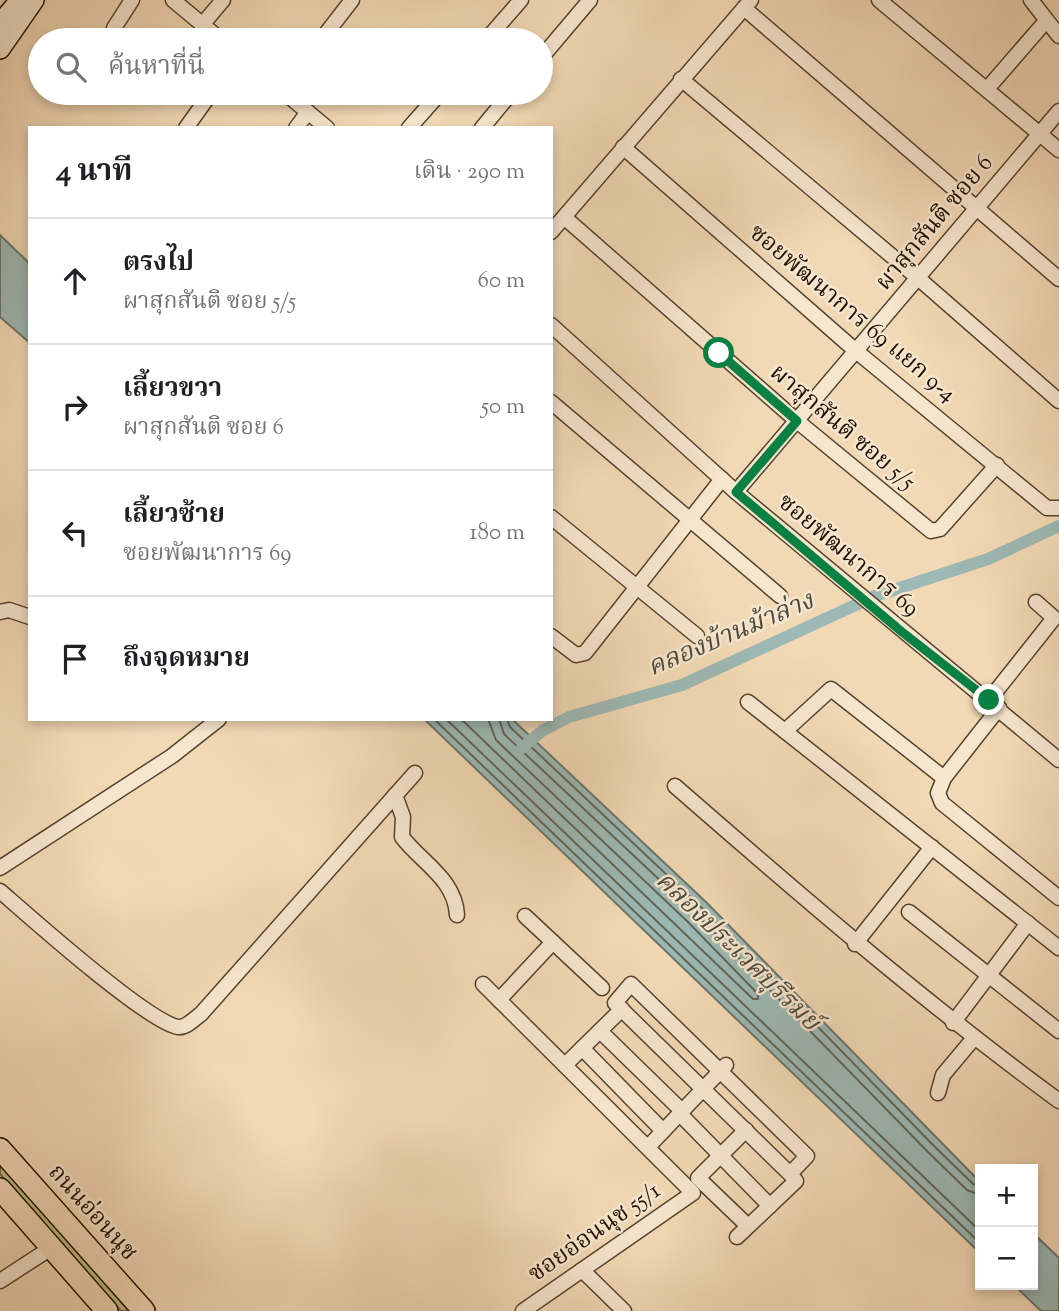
<!DOCTYPE html>
<html lang="th">
<meta charset="utf-8">
<style>
:root{--surface:#fff;--page:#f2f2f2;--text:#202124;--muted:#757577;--line:#e0e0e0}
body{margin:0;font-family:"Sorts Mill Goudy","Noto Serif Thai",serif;background:var(--page);color:var(--text)}
.controls{position:absolute;right:21px;bottom:21px;display:grid;overflow:hidden;border-radius:0px;box-shadow:0 4px 10px #0003}
.controls button{width:63px;height:63px;display:grid;place-items:center;padding:0;border:0;border-bottom:2px solid var(--line);background:var(--surface);color:var(--text);font:35px sans-serif}
.stop{position:absolute;width:21px;height:21px;margin:-16px;border:5px solid #0b8043;border-radius:50%;background:#fff}
.stop.end{background:#0b8043;border-color:#fff;box-shadow:0 2px 7px #0008}
.list{margin:0;padding:0;list-style:none}
h2{display:flex;justify-content:space-between;align-items:center;height:91px;margin:0;padding:0 28px;font-size:30px}
h2 small{font-size:23px;font-weight:400;color:var(--muted)}
.list li{display:grid;grid-template-columns:46px 1fr auto;gap:21px;align-items:center;box-sizing:border-box;height:126px;padding:0 28px;border-top:2px solid var(--line)}
.list b{display:block;font-size:26px;white-space:nowrap}
.list p{margin:0;font-size:23px;white-space:nowrap;color:var(--muted)}
.list em{font-size:23px;font-style:normal;color:var(--muted)}
.icon{flex:none;width:38px;height:38px;fill:none;stroke:currentColor;stroke-width:2;stroke-linecap:round;stroke-linejoin:round}
.map{position:relative;flex:none;width:1059px;height:1311px;overflow:hidden}
.search{position:absolute;background:var(--surface);box-shadow:0 4px 10px #0003;left:28px;top:28px;width:525px;height:77px;display:flex;align-items:center;gap:18px;box-sizing:border-box;padding:0 24px;border-radius:38px;color:var(--muted);font-size:26px}
.panel{position:absolute;background:var(--surface);box-shadow:0 4px 10px #0003;left:28px;top:126px;width:525px;height:595px;border-radius:0px}
.map>svg:first-child{display:block}
</style>
<div class="map">
<svg width="1059" height="1311" viewBox="0 0 1059 1311">
<rect width="100%" height="100%" fill="#f2d9b5"/>
<filter id="stains"><feTurbulence type="fractalNoise" baseFrequency=".00286" numOctaves="4"/><feColorMatrix values="0 0 0 0 .2 0 0 0 0 .09 0 0 0 0 .02 0 0 0 .5 -.17"/></filter>
<radialGradient id="worn" r=".72"><stop offset=".6" stop-color="#630" stop-opacity="0"/><stop offset="1" stop-color="#630" stop-opacity=".3"/></radialGradient>
<path fill="#c0be8a" stroke="#706845" stroke-width="2" d="M0,1163L129,1311H121L0,1174Z"/>
<g fill="#9db9b5" stroke="#6b766d" stroke-width="2">
<path d="M0,235L30,264V343L0,317Z"/>
<path d="M424,719H512L707,903L980,1182V1253Z"/>
<path d="M1033,1233L1059,1258V1311H1041L1014,1285H1033Z"/>
</g>
<g fill="none" stroke-linecap="round" stroke-linejoin="round">
<g stroke="#5f665a" stroke-width="2">
<path d="M434,719L980,1243"/>
<path d="M446,719L980,1231"/>
<path d="M461,719L753,999H758V994L688,922L496,740L488,719"/>
<path d="M499,719L504,734L696,914L928,1152L967,1190L980,1195"/>
<path d="M507,719L510,727L702,908L934,1146L973,1184L980,1186"/>
</g>
<path stroke="#9db9b5" stroke-width="12" d="M522,748L542,731L569,717L682,685L875,596L988,559L1059,526"/>
<defs>
<g id="minor">
<path d="M173,0L221,40"/>
<path d="M879,0L1059,150"/>
<path d="M1031,0L1059,36"/>
<path d="M744,8L1059,279"/>
<path d="M202,25L223,0"/>
<path d="M114,28L132,0"/>
<path d="M321,40L352,0"/>
<path d="M486,40L521,0"/>
<path d="M541,58L590,0"/>
<path d="M681,79L918,278L1059,401"/>
<path d="M987,89L1046,21"/>
<path d="M285,93L327,128"/>
<path d="M186,128L211,93"/>
<path d="M296,128L308,112"/>
<path d="M409,128L440,93"/>
<path d="M482,128L511,93"/>
<path d="M623,147L856,351L1047,508H1059"/>
<path d="M564,217L797,421L931,531L940,529L997,465"/>
<path d="M551,232L751,0"/>
<path d="M551,325L736,492L1059,760"/>
<path d="M551,402L780,596"/>
<path d="M736,492L1059,111"/>
<path d="M551,517L697,636"/>
<path d="M0,612L9,610L30,617"/>
<path d="M551,636L576,655L585,653L722,479"/>
<path d="M989,700L1054,618L1036,602"/>
<path d="M748,702L1059,948"/>
<path d="M999,708L944,778L938,793L942,803L1059,898"/>
<path d="M785,731L831,689L944,778"/>
<path d="M675,786C801,896 924,1002 1059,1101"/>
<path d="M395,795L403,817L402,837C422,863 455,879 457,915"/>
<path d="M0,868L172,756L219,719"/>
<path d="M0,891C30,917 146,1021 178,1027C186,1028 194,1019 201,1014L415,773"/>
<path d="M909,912L1059,1031"/>
<path d="M525,916L602,988"/>
<path d="M855,944L932,847"/>
<path d="M483,984L693,1193L523,1311"/>
<path d="M499,1000L553,942"/>
<path d="M953,1023L1028,923"/>
<path d="M600,1031L682,1111"/>
<path d="M582,1048L663,1131"/>
<path d="M565,1065L622,1009"/>
<path d="M938,1093L943,1075L974,1038"/>
<path d="M680,1114L770,1206"/>
<path d="M746,1130L698,1178L748,1226"/>
<path d="M648,1147L726,1065"/>
<path d="M737,1237L796,1181L790,1174L615,1003L631,984L807,1156L790,1174"/>
<path d="M582,1270L624,1311"/>
<path d="M0,1281L51,1248"/>
</g>
<g id="secondary">
<path d="M0,24L20,0"/>
<path d="M0,49L34,0"/>
</g>
<g id="primary">
<path d="M0,1149L144,1311"/>
<path d="M0,1189L107,1311"/>
</g>
</defs>
<use href="#minor" stroke="#55442d" stroke-width="17"/>
<use href="#secondary" stroke="#211200" stroke-width="22"/>
<use href="#primary" stroke="#211200" stroke-width="24"/>
<use href="#minor" stroke="#f7e6cf" stroke-width="14"/>
<use href="#secondary" stroke="#f7e6cf" stroke-width="19"/>
<use href="#primary" stroke="#f2d9b5" stroke-width="21"/>
</g>
<g fill="none" stroke-linecap="round" stroke-linejoin="round">
<path stroke="#0b8043" stroke-width="9" d="M719,353L797,421L736,492L902,632L989,700"/>
</g>
<g text-anchor="middle" dominant-baseline="central" stroke-width="5" stroke-linejoin="round" paint-order="stroke">
<g font-size="24" fill="#211200" stroke="#f7e6cf">
<text transform="translate(935 223) rotate(-50)">ผาสุกสันติ ซอย 6</text>
<text transform="translate(852 314) rotate(40)">ซอยพัฒนาการ 69 แยก 9-4</text>
<text transform="translate(842 428) rotate(40)">ผาสุกสันติ ซอย 5/5</text>
<text transform="translate(848 556) rotate(40)">ซอยพัฒนาการ 69</text>
<text transform="translate(92 1213) rotate(48)">ถนนอ่อนนุช</text>
<text transform="translate(595 1233) rotate(-35)">ซอยอ่อนนุช 55/1</text>
</g>
<g font-size="26" font-style="italic" fill="#4c4c3f" stroke="#f7e6cf">
<text transform="translate(731 635) rotate(-23)">คลองบ้านม้าล่าง</text>
<text transform="translate(737 952) rotate(44)">คลองประเวศบุรีรมย์</text>
</g>
</g>
<rect width="100%" height="100%" filter="url(#stains)"/>
<rect width="100%" height="100%" fill="url(#worn)"/>
</svg>
<div class="controls">
<button>+</button>
<button>−</button>
</div>
<div class="stop" style="left:719px;top:353px"></div>
<div class="stop end" style="left:989px;top:700px"></div>
<div class="search"><svg class="icon" aria-label="search" viewBox="0 0 24 24"><circle cx="10" cy="10" r="6"/><path d="M15 15l6 6"/></svg>ค้นหาที่นี่</div>
<section class="panel">
<h2>4 นาที<small>เดิน · 290 m</small></h2>
<ul class="list">
<li><svg class="icon" aria-label="ahead" viewBox="0 0 24 24"><path d="M12 20V5M6 11l6-6 6 6"/></svg><div><b>ตรงไป</b><p>ผาสุกสันติ ซอย 5/5</p></div><em>60 m</em></li>
<li><svg class="icon" aria-label="right" viewBox="0 0 24 24"><path d="M7 20v-9h11M14 6l5 5-5 5"/></svg><div><b>เลี้ยวขวา</b><p>ผาสุกสันติ ซอย 6</p></div><em>50 m</em></li>
<li><svg class="icon" aria-label="left" viewBox="0 0 24 24"><path d="M17 20v-9H6M10 6l-5 5 5 5"/></svg><div><b>เลี้ยวซ้าย</b><p>ซอยพัฒนาการ 69</p></div><em>180 m</em></li>
<li><svg class="icon" aria-label="arrive" viewBox="0 0 24 24"><path d="M6 21V4h12l-3 4 3 4H6"/></svg><div><b>ถึงจุดหมาย</b></div></li>
</ul>
</section>
</div>
